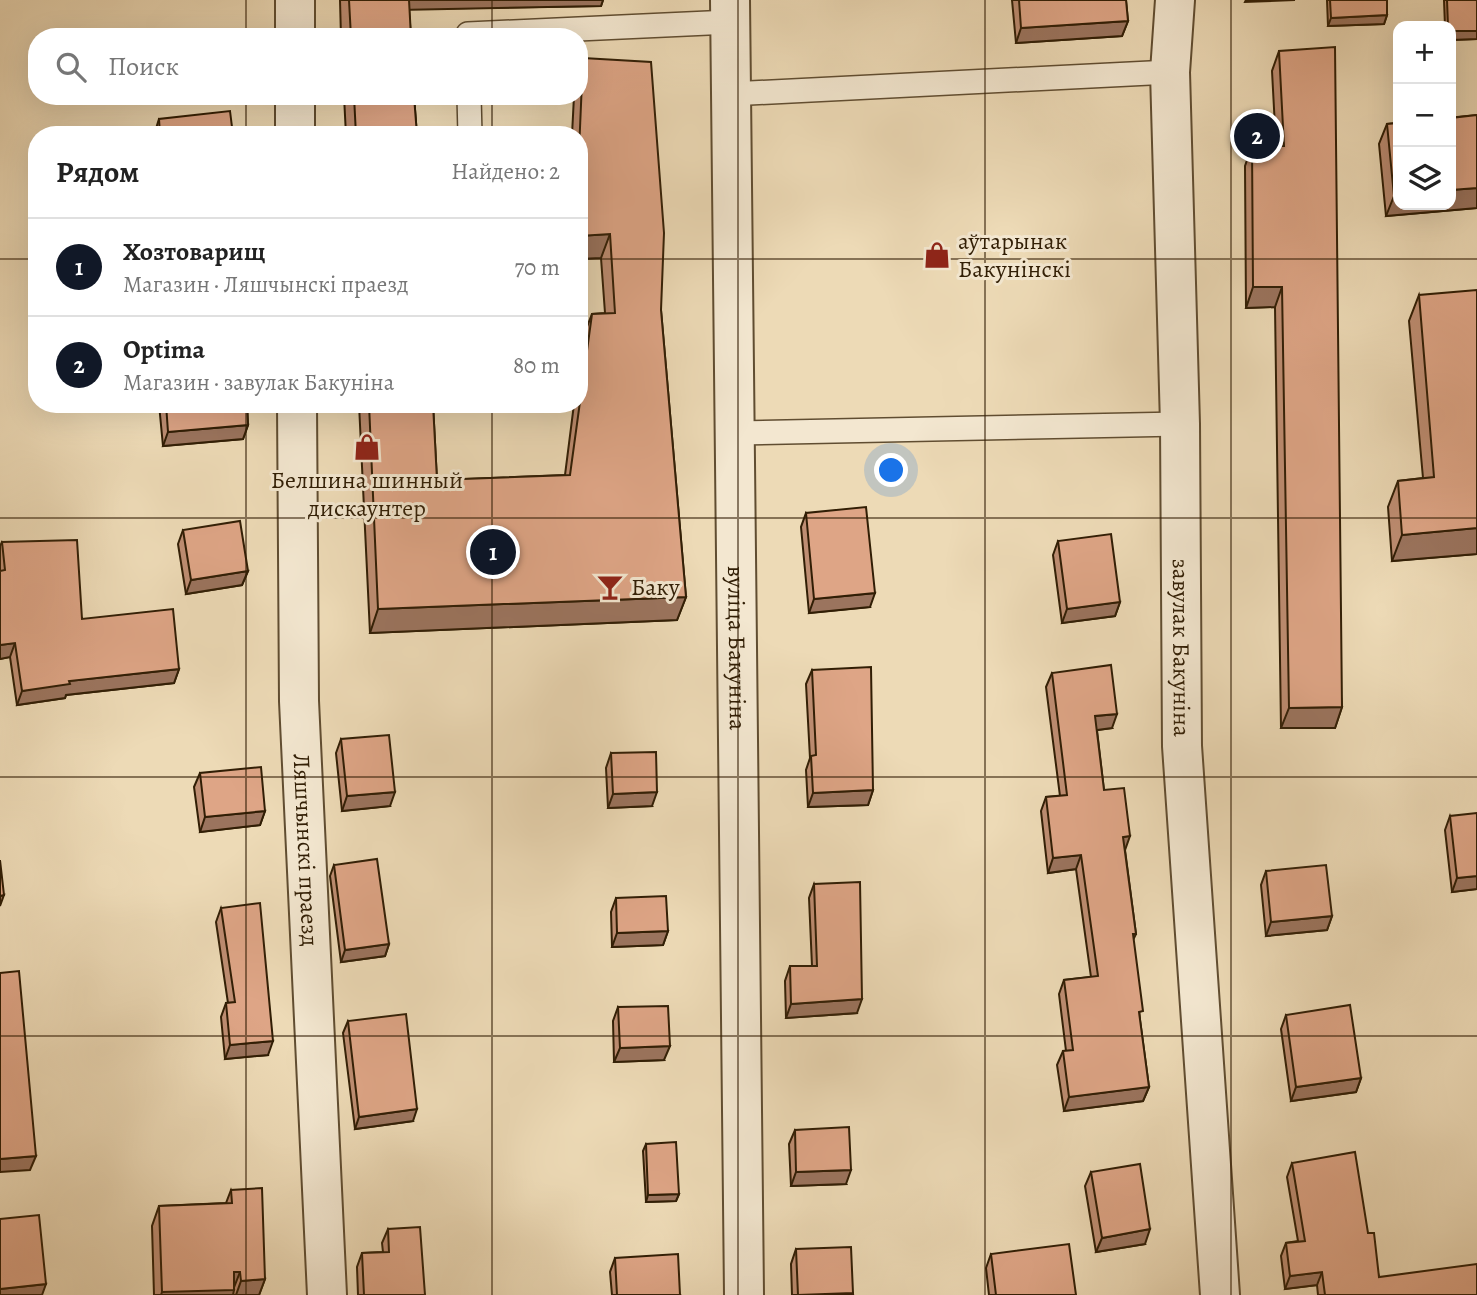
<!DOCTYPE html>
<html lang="ru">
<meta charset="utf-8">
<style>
:root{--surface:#fff;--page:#f2f2f2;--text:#222;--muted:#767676;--line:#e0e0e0;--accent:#111827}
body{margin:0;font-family:Alegreya,serif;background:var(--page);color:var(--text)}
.controls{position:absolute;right:21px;top:21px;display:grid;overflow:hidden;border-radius:14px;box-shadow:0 7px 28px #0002}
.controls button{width:63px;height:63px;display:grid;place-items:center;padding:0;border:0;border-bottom:2px solid var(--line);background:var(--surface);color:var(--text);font:35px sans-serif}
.you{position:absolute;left:892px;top:471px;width:24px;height:24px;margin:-18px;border:5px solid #fff;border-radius:50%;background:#1a73e8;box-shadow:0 0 0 10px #1a73e833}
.badge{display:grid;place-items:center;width:46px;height:46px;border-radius:50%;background:var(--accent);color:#fff;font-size:23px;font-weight:700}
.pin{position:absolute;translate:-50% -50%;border:4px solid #fff;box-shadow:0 2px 7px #0006}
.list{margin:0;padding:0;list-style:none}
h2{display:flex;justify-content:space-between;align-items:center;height:91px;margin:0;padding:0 28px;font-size:30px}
h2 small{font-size:23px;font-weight:400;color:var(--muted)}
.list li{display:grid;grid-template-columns:46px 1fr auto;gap:21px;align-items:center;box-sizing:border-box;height:98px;padding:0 28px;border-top:2px solid var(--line)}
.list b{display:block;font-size:26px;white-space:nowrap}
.list p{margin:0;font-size:23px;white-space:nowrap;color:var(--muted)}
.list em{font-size:23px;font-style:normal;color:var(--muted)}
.icon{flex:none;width:38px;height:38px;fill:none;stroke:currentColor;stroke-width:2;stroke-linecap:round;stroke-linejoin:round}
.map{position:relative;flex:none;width:1477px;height:1295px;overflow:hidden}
.search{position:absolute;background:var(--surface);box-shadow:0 7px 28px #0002;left:28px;top:28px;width:560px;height:77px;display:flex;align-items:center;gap:18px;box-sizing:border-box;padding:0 24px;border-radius:28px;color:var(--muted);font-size:26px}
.panel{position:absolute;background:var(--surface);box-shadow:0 7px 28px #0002;left:28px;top:126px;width:560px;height:287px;border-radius:28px}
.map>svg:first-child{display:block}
</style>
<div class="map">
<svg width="1477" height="1295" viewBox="0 0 1477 1295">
<rect width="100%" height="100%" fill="#eddab6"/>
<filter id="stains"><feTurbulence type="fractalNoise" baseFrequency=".00286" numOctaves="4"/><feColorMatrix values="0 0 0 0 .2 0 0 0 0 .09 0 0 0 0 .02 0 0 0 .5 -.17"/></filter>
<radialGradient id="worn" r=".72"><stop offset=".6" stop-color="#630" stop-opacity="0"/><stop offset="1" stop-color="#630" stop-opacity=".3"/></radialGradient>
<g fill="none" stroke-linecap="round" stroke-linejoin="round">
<defs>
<g id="lane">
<path d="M468,37V34L730,22"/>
<path d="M730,94L1170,72"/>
<path d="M469,96L470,135"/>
<path d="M737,433L1180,424"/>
</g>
<g id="street">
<path d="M295,0V37"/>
<path id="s1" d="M730,0L744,1295"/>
<path id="s2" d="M1175,0L1170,72L1180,424L1182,746L1220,1295"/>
<path d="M295,96V135"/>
<path id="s3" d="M297,404L299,701L327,1295"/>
</g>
</defs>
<use href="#lane" stroke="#604d31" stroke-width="26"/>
<use href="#street" stroke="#604d31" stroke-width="42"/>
<use href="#lane" stroke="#f3e7d0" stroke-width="23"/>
<use href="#street" stroke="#f3e7d0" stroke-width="38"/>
</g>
<g fill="#bf8e73" stroke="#311e05" stroke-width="2">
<path d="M340,0H603L601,6L409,9L411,37H341Z"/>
<path d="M1012,0H1126L1128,21L1122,36L1016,43Z"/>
<path d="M1327,0H1387V15L1384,24L1328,26Z"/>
<path d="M1444,0H1477V39L1451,40V26H1445Z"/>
<path d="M1279,51L1342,707L1335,728H1281L1275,307L1246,308L1245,166L1252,146H1276L1272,71Z"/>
<path d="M583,58L661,310L686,597L677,620L370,633L359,404H433L437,480L565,475L574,404H579V365L583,337L592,314L605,313L601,258L579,259V135H572L574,96H579V69Z"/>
<path d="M344,96H414L417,135H346Z"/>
<path d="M1477,115V208L1386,216L1379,144L1387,124Z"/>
<path d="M159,119L233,135H154Z"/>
<path d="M1419,295L1477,554L1392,561L1388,507L1398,481L1423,478L1409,321Z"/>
<path d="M159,404H247L248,425L243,439L163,446Z"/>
<path d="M806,513L870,607L809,613L801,527Z"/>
<path d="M183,530L248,571L242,585L186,594L178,544Z"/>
<path d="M1058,541L1120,602L1115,616L1062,623L1053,555Z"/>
<path d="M2,542L82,619L179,669L174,683L66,695L65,698L17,705L10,657L0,659V546Z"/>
<path d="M812,670L873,790L868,805L808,807L806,770L810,758L806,684Z"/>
<path d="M1052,673L1112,728L1097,730L1104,790L1125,850L1136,934L1133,940L1140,1020L1149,1087L1143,1101L1064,1111L1057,1065L1063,1051H1066L1059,994L1064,980L1091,977L1076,869L1048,873L1041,811L1046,797L1060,796L1046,687Z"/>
<path d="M341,739L390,806L342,811L336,753Z"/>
<path d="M611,753L652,806L608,808L606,768Z"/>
<path d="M200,773L265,811L260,825L200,832L194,787Z"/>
<path d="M1450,816L1477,889L1452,892L1445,830Z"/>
<path d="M334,865L389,944L385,956L341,962L330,876Z"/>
<path d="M1266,871L1332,916L1327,930L1266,936L1261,885Z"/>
<path d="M814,884L857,1013L786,1018L785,981L790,966H812L809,898Z"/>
<path d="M616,898L668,931L663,945L612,947L611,912Z"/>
<path d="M221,908L268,1055L225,1059L221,1017L226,1003H228L216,922Z"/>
<path d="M618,1007L664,1060L614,1062L613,1021Z"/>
<path d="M1286,1015L1361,1078L1356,1092L1291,1101L1281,1029Z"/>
<path d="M348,1021L413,1121L355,1129L343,1033Z"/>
<path d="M795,1130L846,1184L791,1186L789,1144Z"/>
<path d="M646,1144L679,1194L676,1201L646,1202L643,1151Z"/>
<path d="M1292,1163L1368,1233L1379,1277L1477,1295H1318L1317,1285L1285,1289L1281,1256L1286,1243L1298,1241L1287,1177Z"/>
<path d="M1091,1172L1145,1244L1096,1252L1085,1186Z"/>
<path d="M231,1190L265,1279L259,1295H154L152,1226L159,1206L226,1203Z"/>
<path d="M388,1229L425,1295H358L357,1267L362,1253L383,1252L382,1243Z"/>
<path d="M796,1249L853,1295H792L791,1264Z"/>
<path d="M991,1254L1076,1295H989L986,1268Z"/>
<path d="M615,1258L680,1295H612L610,1272Z"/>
</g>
<g fill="#9b745e" stroke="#311e05" stroke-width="2">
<path d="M403,0H603L601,6L399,10Z"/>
<path d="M1246,0H1295L1245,2Z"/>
<path d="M1387,15L1384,24L1328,26L1331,18Z"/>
<path d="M1128,21L1122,36L1016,43L1021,28Z"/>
<path d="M1451,31H1477V39L1451,40Z"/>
<path d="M1477,188V208L1386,216L1394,196L1398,195V205H1451V190Z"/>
<path d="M610,234L601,258L579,259V236Z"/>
<path d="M1253,287H1282L1275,307L1246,308Z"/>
<path d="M248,425L243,439L163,446L168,432Z"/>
<path d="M1477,528V554L1392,561L1402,535Z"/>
<path d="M248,571L242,585L186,594L191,580Z"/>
<path d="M875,593L870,607L809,613L814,599Z"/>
<path d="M686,597L677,620L370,633L378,609Z"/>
<path d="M1120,602L1115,616L1062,623L1067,609Z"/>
<path d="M15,643L10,657L0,659V645Z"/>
<path d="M179,669L174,683L66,695L65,698L17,705L22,691L69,681Z"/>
<path d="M1342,707L1335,728H1281L1289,708Z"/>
<path d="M1117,714L1112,728L1090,731L1095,716Z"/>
<path d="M873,790L868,805L808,807L813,793Z"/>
<path d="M395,792L390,806L342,811L347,796Z"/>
<path d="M657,792L652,806L608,808L613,794Z"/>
<path d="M265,811L260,825L200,832L205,817Z"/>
<path d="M1130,836L1125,850L1118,851L1123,837Z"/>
<path d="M1081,855L1076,869L1048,873L1053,858Z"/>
<path d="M1477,876V889L1452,892L1457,878Z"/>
<path d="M4,895L0,906V896Z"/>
<path d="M1332,916L1327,930L1266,936L1271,922Z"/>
<path d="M668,931L663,945L612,947L617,933Z"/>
<path d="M389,944L385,956L341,962L345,950Z"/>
<path d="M862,999L857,1013L786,1018L791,1004Z"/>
<path d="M273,1041L268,1055L225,1059L230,1045Z"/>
<path d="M670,1046L664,1060L614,1062L620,1048Z"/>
<path d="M1361,1078L1356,1092L1291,1101L1296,1087Z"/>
<path d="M1149,1087L1143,1101L1064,1111L1069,1097Z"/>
<path d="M417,1109L413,1121L355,1129L359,1117Z"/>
<path d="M36,1156L30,1170L0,1172V1159Z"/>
<path d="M851,1170L846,1184L791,1186L796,1172Z"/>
<path d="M679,1194L676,1201L646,1202L648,1195Z"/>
<path d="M1150,1229L1145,1244L1096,1252L1102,1238Z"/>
<path d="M234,1272H240L233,1290H234L233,1295H161L162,1292Z"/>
<path d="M1322,1272L1317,1285L1285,1289L1290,1276Z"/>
<path d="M265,1279L259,1295H236L241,1281Z"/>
<path d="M46,1284L42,1295H0V1289Z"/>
<path d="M853,1293V1295H813Z"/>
</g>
<g fill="#dea586" stroke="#311e05" stroke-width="2">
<path d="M349,0H409L411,37H351Z"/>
<path d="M1019,0H1126L1128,21L1021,28Z"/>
<path d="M1330,0H1387V15L1331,18Z"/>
<path d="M1447,0H1477V31H1451V26H1448Z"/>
<path d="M1335,47L1342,707L1289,708L1282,287H1253L1252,146H1284L1279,51Z"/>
<path d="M583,58L651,62L664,233L661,310L686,597L378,609L369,404H433L437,480L570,475L592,314L615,313L610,234L579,236V151Z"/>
<path d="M354,96H414L417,135H356Z"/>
<path d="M230,111L233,135H160L159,119Z"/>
<path d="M1477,115V188L1451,190V118Z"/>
<path d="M1398,123V195L1394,196L1387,124Z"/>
<path d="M1477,290V528L1402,535L1398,481L1434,477L1419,295Z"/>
<path d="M166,404H247L248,425L168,432Z"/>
<path d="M866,507L875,593L814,599L806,513Z"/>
<path d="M240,521L248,571L191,580L183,530Z"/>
<path d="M1111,534L1120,602L1067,609L1058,541Z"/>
<path d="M77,540L82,619L173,609L179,669L69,681L70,684L22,691L15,643L0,645V571L5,570L2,542Z"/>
<path d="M1111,665L1117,714L1095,716L1104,790L1124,788L1130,836L1123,837L1136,934H1133L1143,1011L1139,1012L1149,1087L1069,1097L1063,1051L1073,1050L1064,980L1098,976L1081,855L1053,858L1046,797L1067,795L1052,673Z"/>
<path d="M871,667L873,790L813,793L811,756L816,755L812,670Z"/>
<path d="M389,735L395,792L347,796L341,739Z"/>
<path d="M656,752L657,792L613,794L611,753Z"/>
<path d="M261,767L265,811L205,817L200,773Z"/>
<path d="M1477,813V876L1457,878L1450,816Z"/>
<path d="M377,859L389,944L345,950L334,865Z"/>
<path d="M0,860L4,895L0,896Z"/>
<path d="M1326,865L1332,916L1271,922L1266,871Z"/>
<path d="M860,882L862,999L791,1004L790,966H817L814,884Z"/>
<path d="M666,896L668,931L617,933L616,898Z"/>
<path d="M260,903L273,1041L230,1045L226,1003L235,1002L221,908Z"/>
<path d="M19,971L36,1156L0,1159V973Z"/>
<path d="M1350,1005L1361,1078L1296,1087L1286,1015Z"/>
<path d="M668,1006L670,1046L620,1048L618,1007Z"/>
<path d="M406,1014L417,1109L359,1117L348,1021Z"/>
<path d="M849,1127L851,1170L796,1172L795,1130Z"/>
<path d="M676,1142L679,1194L648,1195L646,1144Z"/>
<path d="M1355,1152L1368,1233H1374L1379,1277L1477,1264V1295H1325L1322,1272L1290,1276L1286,1243L1305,1241L1292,1163Z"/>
<path d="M1140,1164L1150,1229L1102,1238L1091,1172Z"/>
<path d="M262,1188L265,1279L241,1281L240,1272H234V1290L162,1292L159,1206L232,1203L231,1190Z"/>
<path d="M39,1215L46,1284L0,1289V1219Z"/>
<path d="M420,1227L425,1295H364L362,1253L389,1252L388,1229Z"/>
<path d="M1069,1244L1076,1295H996L991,1254Z"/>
<path d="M851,1247L853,1293L798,1295L796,1249Z"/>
<path d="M678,1254L680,1295H617L615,1258Z"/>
</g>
<path fill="none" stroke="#311e05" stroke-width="2" stroke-opacity="0.55" d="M246,0V37M492,0V37M738,0V1295M985,0V1295M1231,0V1295M246,96V135M492,96V135M0,259H37M579,259H1477M246,404V1295M492,404V1295M0,518H1477M0,777H1477M0,1036H1477"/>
<defs>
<symbol id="shop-bare" viewBox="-9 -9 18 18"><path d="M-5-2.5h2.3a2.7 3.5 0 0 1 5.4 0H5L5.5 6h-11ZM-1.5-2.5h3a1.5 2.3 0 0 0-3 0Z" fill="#8f2418" stroke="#f3e7d0" stroke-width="2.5" paint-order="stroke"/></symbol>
<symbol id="bar-bare" viewBox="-9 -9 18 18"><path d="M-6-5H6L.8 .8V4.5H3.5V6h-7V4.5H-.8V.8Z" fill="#8f2418" stroke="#f3e7d0" stroke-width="2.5" paint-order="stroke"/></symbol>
</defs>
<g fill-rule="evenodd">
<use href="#shop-bare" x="918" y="236" width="38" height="38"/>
<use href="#shop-bare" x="348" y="428" width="38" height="38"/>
<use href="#bar-bare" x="591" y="568" width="38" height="38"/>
</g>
<g text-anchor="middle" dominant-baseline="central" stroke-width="6" stroke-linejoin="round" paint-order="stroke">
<g font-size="24" fill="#311e05" stroke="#f3e7d0" text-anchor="start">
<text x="958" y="241">аўтарынак<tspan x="958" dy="28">Бакунінскі</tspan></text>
<text x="367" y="480" text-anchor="middle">Белшина шинный<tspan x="367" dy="28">дискаунтер</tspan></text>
<text x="631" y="587">Баку</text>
</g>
<g font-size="24" fill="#311e05" stroke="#f3e7d0">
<text stroke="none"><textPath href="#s1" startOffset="648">вуліца Бакуніна</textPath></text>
<text stroke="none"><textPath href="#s2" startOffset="648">завулак Бакуніна</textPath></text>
<text stroke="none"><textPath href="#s3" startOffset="446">Ляшчынскі праезд</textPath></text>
</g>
</g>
<rect width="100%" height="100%" filter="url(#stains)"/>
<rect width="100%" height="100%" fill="url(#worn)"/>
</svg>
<div class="controls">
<button>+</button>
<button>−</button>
<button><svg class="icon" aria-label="layers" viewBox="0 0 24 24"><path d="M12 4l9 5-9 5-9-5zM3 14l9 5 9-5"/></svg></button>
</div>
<div class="you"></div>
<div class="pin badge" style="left:493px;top:552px">1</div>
<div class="pin badge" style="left:1257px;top:136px">2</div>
<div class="search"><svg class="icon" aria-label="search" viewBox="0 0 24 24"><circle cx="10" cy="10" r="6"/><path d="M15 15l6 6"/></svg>Поиск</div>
<section class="panel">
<h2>Рядом<small>Найдено: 2</small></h2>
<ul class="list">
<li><span class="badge">1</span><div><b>Хозтоварищ</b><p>Магазин · Ляшчынскі праезд</p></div><em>70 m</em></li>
<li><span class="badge">2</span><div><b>Optima</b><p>Магазин · завулак Бакуніна</p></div><em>80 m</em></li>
</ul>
</section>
</div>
